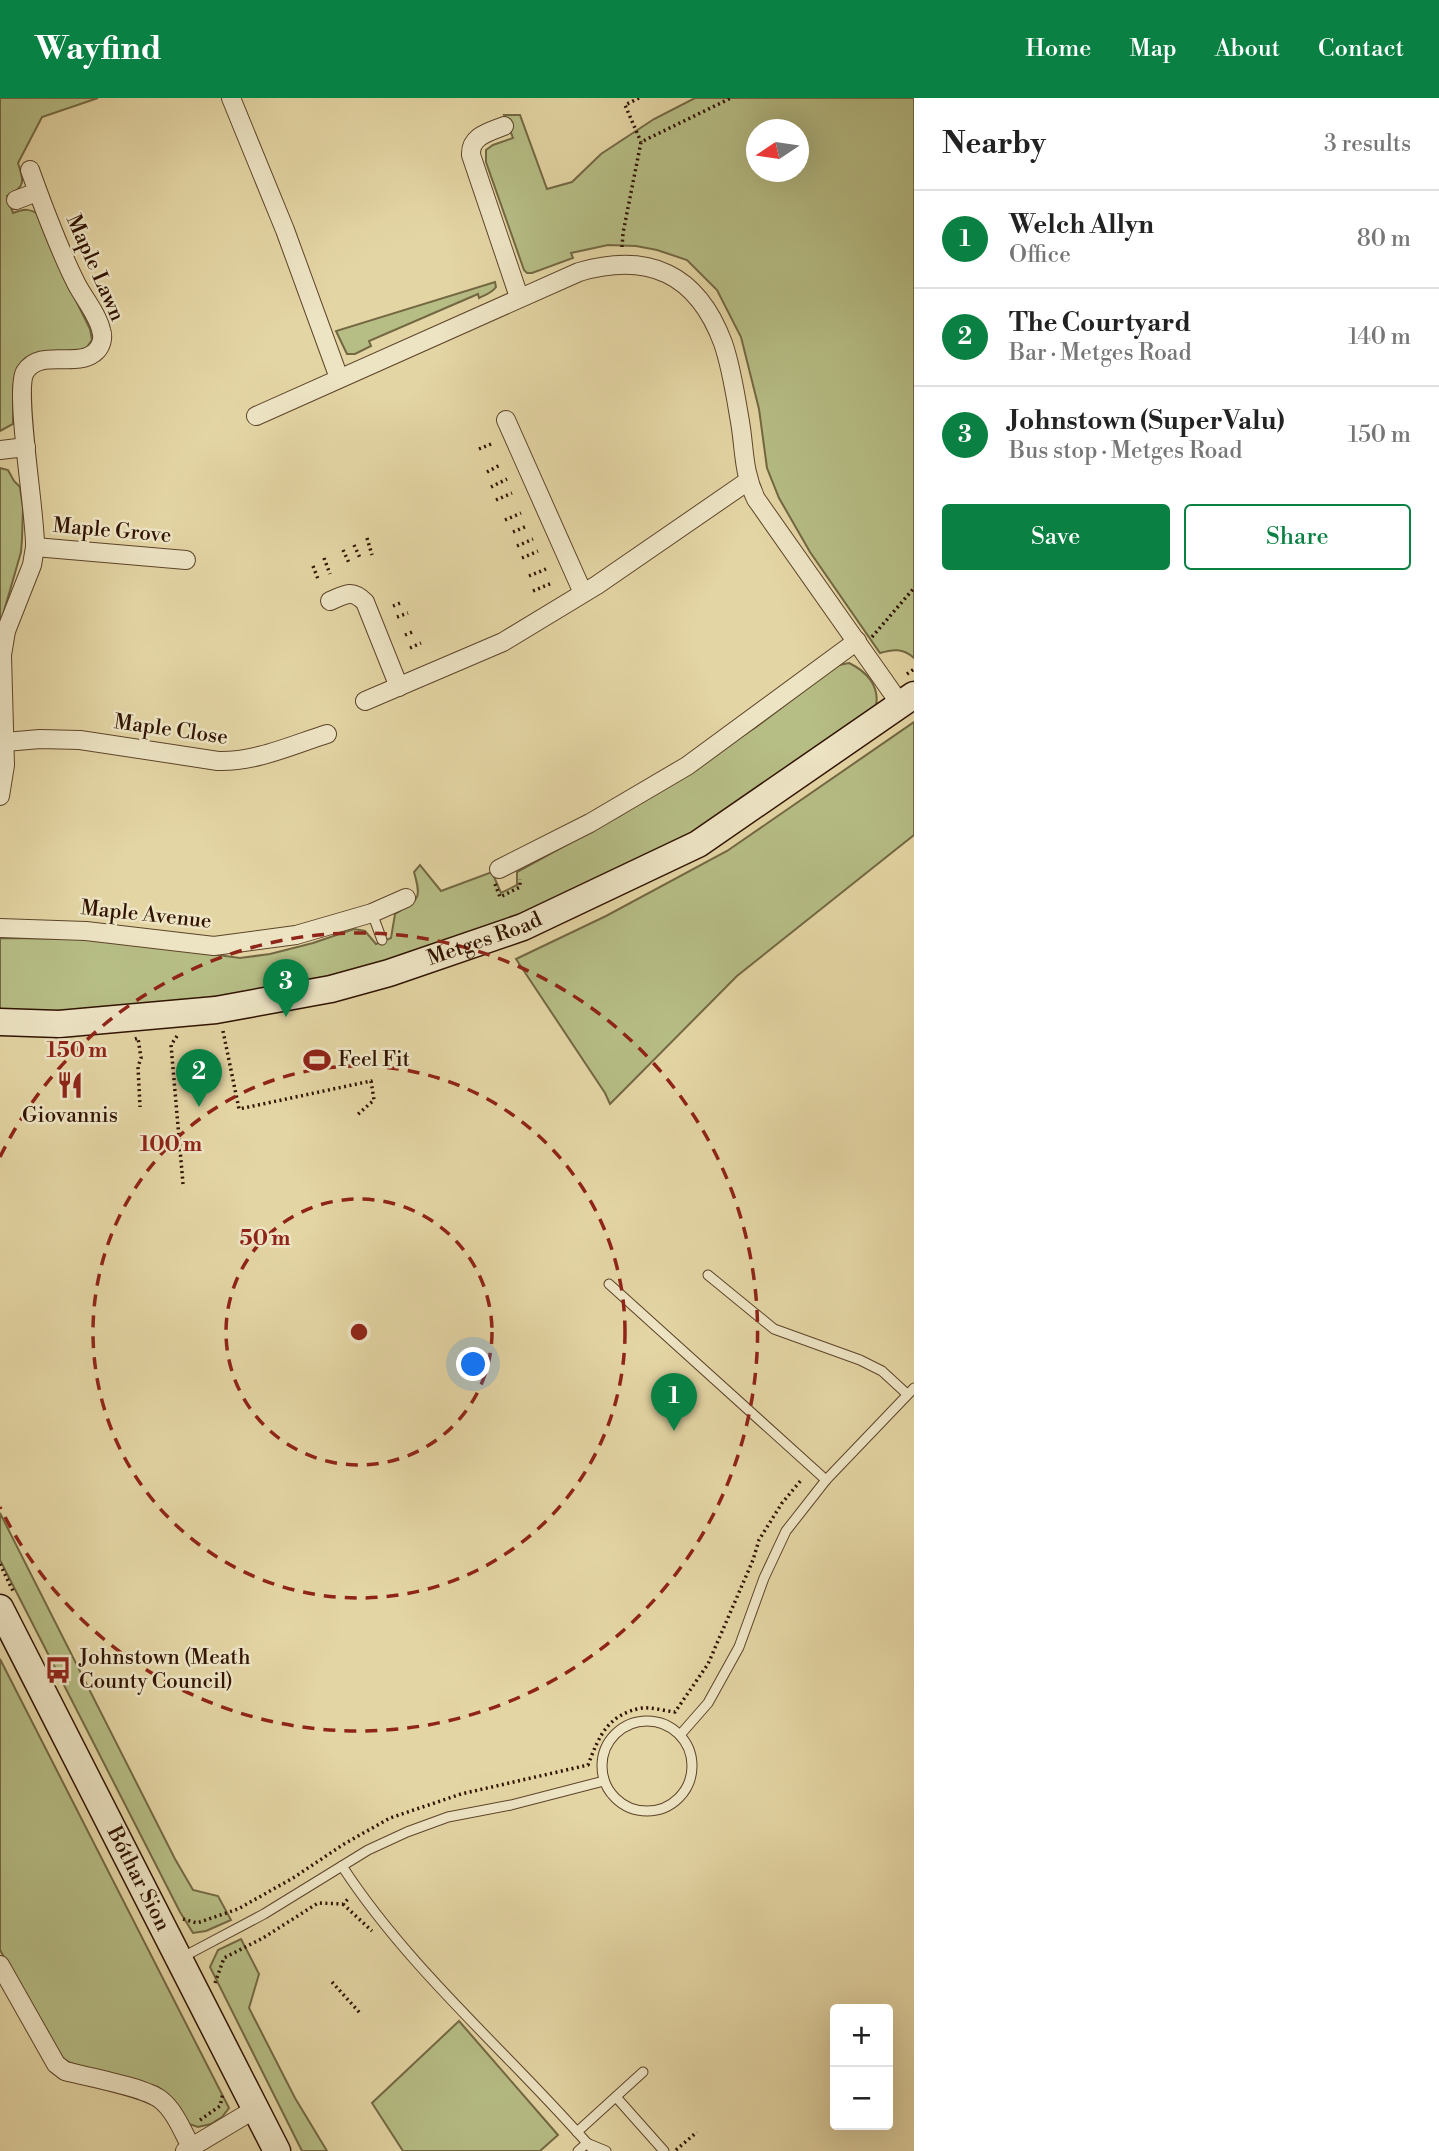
<!DOCTYPE html>
<meta charset="utf-8">
<style>
:root{--surface:#fff;--page:#f6f6f6;--text:#222;--muted:#767676;--line:#e0e0e0;--accent:#0b8043}
body{margin:0;font-family:"Libre Bodoni",serif;background:var(--page);color:var(--text)}
.controls{position:absolute;right:21px;bottom:21px;display:grid;overflow:hidden;border-radius:7px;box-shadow:0 7px 28px #0002}
.controls button{width:63px;height:63px;display:grid;place-items:center;padding:0;border:0;border-bottom:2px solid var(--line);background:var(--surface);color:var(--text);font:35px sans-serif}
.compass{position:absolute;left:746px;top:21px;width:63px;height:63px;border-radius:50%;background:var(--surface);box-shadow:0 7px 28px #0002;rotate:257deg}
.you{position:absolute;left:474px;top:1267px;width:24px;height:24px;margin:-18px;border:5px solid #fff;border-radius:50%;background:#1a73e8;box-shadow:0 0 0 10px #1a73e833}
.badge{display:grid;place-items:center;width:46px;height:46px;border-radius:50%;background:var(--accent);color:#fff;font-size:23px;font-weight:700}
.pin{position:absolute;translate:-50% -58px;filter:drop-shadow(0 2px 4px #0008)}
.pin::after{content:'';position:absolute;top:37px;width:24px;height:21px;background:inherit;clip-path:polygon(0 0,100% 0,50% 100%)}
.list{margin:0;padding:0;list-style:none}
h2{display:flex;justify-content:space-between;align-items:center;height:91px;margin:0;padding:0 28px;font-size:30px}
h2 small{font-size:23px;font-weight:400;color:var(--muted)}
.list li{display:grid;grid-template-columns:46px 1fr auto;gap:21px;align-items:center;box-sizing:border-box;height:98px;padding:0 28px;border-top:2px solid var(--line)}
.list b{display:block;font-size:26px;white-space:nowrap}
.list p{margin:0;font-size:23px;white-space:nowrap;color:var(--muted)}
.list em{font-size:23px;font-style:normal;color:var(--muted)}
.actions{display:flex;gap:14px;padding:21px 28px}
.actions a{flex:1;padding:16px 0;border:2px solid var(--accent);border-radius:7px;text-align:center;font-size:24px;color:var(--accent)}
.actions .main{background:var(--accent);color:#fff}
.map{position:relative;flex:none;width:914px;height:2053px;overflow:hidden}
header{display:flex;align-items:center;gap:42px;box-sizing:border-box;height:98px;padding:0 35px;background:var(--accent);color:#fff}
header strong{font-size:33px}
nav{display:flex;gap:38px;margin-inline-start:auto;font-size:24px}
main{display:flex}
aside{flex:1;background:var(--surface)}
.map>svg:first-child{display:block}
</style>
<header>
<strong>Wayfind</strong>
<nav><a>Home</a><a>Map</a><a>About</a><a>Contact</a></nav>
</header>
<main>
<div class="map">
<svg width="914" height="2053" viewBox="0 0 914 2053">
<rect width="100%" height="100%" fill="#e4d5a4"/>
<filter id="stains"><feTurbulence type="fractalNoise" baseFrequency=".00286" numOctaves="4"/><feColorMatrix values="0 0 0 0 .2 0 0 0 0 .09 0 0 0 0 .02 0 0 0 .5 -.17"/></filter>
<radialGradient id="worn" r=".72"><stop offset=".6" stop-color="#630" stop-opacity="0"/><stop offset="1" stop-color="#630" stop-opacity=".3"/></radialGradient>
<g fill="#b6bd85" stroke="#736842" stroke-width="2" fill-rule="evenodd">
<path d="M0,0H98L42,19L18,65C24,83 26,89 7,98L13,115C24,111 30,110 39,117L57,164L90,231L92,242L85,252L15,279L13,290V326L0,333Z"/>
<path d="M695,0H914V560C903,550 893,551 880,555L810,454L779,400L767,370L759,311L741,239L717,192L687,162L657,152L636,148L608,147L571,155L573,160L532,175H527L524,172L486,64V52L493,47L513,40L504,17H520L547,91L572,84L601,56L654,21ZM757,32H799V74H757Z"/>
<path d="M495,184L496,189C492,195 485,197 479,200L478,196L369,243L371,248L355,256H347L336,233Z"/>
<path d="M0,370L8,372L14,383L20,389L23,410L22,441L21,454L0,527Z"/>
<path d="M849,565C866,573 880,588 876,608L718,723L557,806L458,843L252,900L0,917V840L100,841L240,860L270,856L313,845L354,831L365,833L376,846L391,840L395,816C419,801 422,802 414,774L420,767L441,793L492,774L501,795L517,787V774L621,717L756,629L827,575L839,567Z"/>
<path d="M914,624V737L737,878L610,1006L605,995L516,861L606,818L727,753Z"/>
<path d="M0,1415L175,1761L193,1792L218,1798L231,1822L206,1833L193,1835L180,1814L0,1462Z"/>
<path d="M0,1561L229,2010L222,2019L211,2026L198,2029L189,2026L173,2002L158,1989L73,1966L64,1962L26,1900L0,1852Z"/>
<path d="M241,1841L259,1876L249,1910L295,2000L327,2053H302L210,1869L218,1852Z"/>
<path d="M459,1923L558,2037L540,2053H403L372,2005Z"/>
</g>
<g fill="none" stroke-linecap="round" stroke-linejoin="round">
<defs>
<g id="lane">
<path d="M372,815L382,842"/>
<path d="M708,1177L774,1231L860,1262L882,1273L907,1296"/>
<path d="M609,1186L826,1382"/>
<circle cx="647" cy="1668" r="45"/>
<path d="M680,1637L708,1605L739,1549L764,1480L786,1433L826,1382L914,1290"/>
<path d="M342,1768C411,1874 512,1958 594,2053"/>
<path d="M181,1860L264,1816L368,1752L407,1734L448,1719L511,1707L604,1683"/>
<path d="M616,1999L664,2053"/>
<path d="M577,2034L643,1974"/>
<path d="M589,2046L606,2053"/>
<path d="M578,2053L587,2045"/>
</g>
<g id="street">
<path d="M231,0L285,132L339,280"/>
<path d="M504,28C489,34 470,38 471,57L519,199"/>
<path d="M16,102L37,94"/>
<path d="M256,318L579,174C648,154 697,175 723,245C731,268 735,294 739,318C745,348 742,372 756,401L901,607"/>
<path d="M506,322L583,495"/>
<path d="M0,352L26,349"/>
<path d="M35,449L186,462"/>
<path d="M330,503C346,496 352,491 365,504L399,589"/>
<path d="M365,603L503,544L597,487L748,383"/>
<path d="M5,644L40,641L80,642L218,663C256,664 292,647 327,636"/>
<path d="M0,698L5,667L2,557L6,533L32,467L35,449C36,418 14,293 25,274C40,250 75,270 94,255C101,250 104,240 101,232C98,217 83,199 76,185C58,149 44,111 30,72"/>
<path d="M499,771L590,725L687,668L857,543"/>
<path d="M0,830L86,833L214,848L296,837L372,815L406,800"/>
<path d="M0,1867L56,1966L65,1973C87,1979 145,1989 161,2002C175,2013 183,2034 191,2049"/>
<path d="M185,2053L255,2011"/>
</g>
<g id="secondary">
<path id="s1" d="M0,924L59,926L216,912L331,891L389,875L523,829L698,746L914,597"/>
<path id="s2" d="M0,1510L277,2053"/>
</g>
</defs>
<use href="#lane" stroke="#5d4429" stroke-width="11"/>
<use href="#street" stroke="#5d4429" stroke-width="20"/>
<use href="#secondary" stroke="#301300" stroke-width="29"/>
<g stroke="#301300" stroke-width="3.5" stroke-dasharray="2 3.5" stroke-linecap="butt">
<path d="M639,0L625,7L641,44"/>
<path d="M622,149L623,135L641,44L731,0"/>
<path d="M479,351L491,346"/>
<path d="M487,374L500,367"/>
<path d="M491,389L507,381"/>
<path d="M496,402L512,395"/>
<path d="M505,422L521,415"/>
<path d="M513,434L527,428"/>
<path d="M367,440L372,457"/>
<path d="M354,447L361,462"/>
<path d="M517,448L533,441"/>
<path d="M343,452L350,467"/>
<path d="M324,460L330,476"/>
<path d="M522,460L538,453"/>
<path d="M313,468L318,481"/>
<path d="M529,478L546,471"/>
<path d="M533,493L552,485"/>
<path d="M393,508L403,504"/>
<path d="M397,519L408,515"/>
<path d="M405,537L415,533"/>
<path d="M872,539L914,490"/>
<path d="M410,550L421,545"/>
<path d="M907,576L914,571"/>
<path d="M495,786L500,799L520,789V781"/>
<path d="M223,933L239,1011L371,983L374,1002L356,1018"/>
<path d="M177,938L171,947L183,1086"/>
<path d="M135,941L138,940L141,960L138,969L140,1009"/>
<path d="M0,1466L13,1493"/>
<path d="M343,1806L372,1833"/>
<path d="M183,1821L197,1825L238,1811L293,1780L344,1746L390,1720L461,1696L588,1667C599,1638 608,1616 642,1610C652,1609 665,1613 675,1614L708,1566L753,1462L759,1442L782,1405L802,1381"/>
<path d="M332,1884L360,1915"/>
<path d="M215,1885L224,1860L263,1840L318,1805L343,1806L350,1799"/>
<path d="M200,2022L220,2008L223,1995"/>
<path d="M676,2052L697,2034"/>
</g>
<use href="#lane" stroke="#ede4c4" stroke-width="9"/>
<use href="#street" stroke="#ede4c4" stroke-width="18"/>
<use href="#secondary" stroke="#ede4c4" stroke-width="26"/>
</g>
<g fill="none" stroke="#8f2418" stroke-width="3.5" stroke-dasharray="12 9">
<circle cx="359" cy="1234" r="133"/>
<circle cx="359" cy="1234" r="266"/>
<path d="M0 1059A399 399 0 1 1 0 1409"/>
</g>
<defs>
<symbol id="stadium-bare" viewBox="-9 -9 18 18"><path d="M0-5a6.5 5 0 1 0 0 10a6.5 5 0 1 0 0-10ZM-3.5-1.8h7v3.6h-7Z" fill="#8f2418" stroke="#ede4c4" stroke-width="2.5" paint-order="stroke"/></symbol>
<symbol id="restaurant-bare" viewBox="-9 -9 18 18"><path d="M-5-6h1v4h1v-4h1v4h1v-4h1v5L-1.5 .5V6h-2V.5L-5-1ZM5-6V6H3V1.5H1.5Q1.5-4 5-6Z" fill="#8f2418" stroke="#ede4c4" stroke-width="2.5" paint-order="stroke"/></symbol>
<symbol id="bus-bare" viewBox="-9 -9 18 18"><path d="M-5-6H5V4H4V6H2V4H-2V6H-4V4H-5ZM-3.5-4V0h7V-4ZM-3.5 1.2v1.5H-2V1.2ZM2 1.2v1.5H3.5V1.2Z" fill="#8f2418" stroke="#ede4c4" stroke-width="2.5" paint-order="stroke"/></symbol>
</defs>
<g fill-rule="evenodd">
<use href="#stadium-bare" x="298" y="943" width="38" height="38"/>
<use href="#restaurant-bare" x="51" y="968" width="38" height="38"/>
<use href="#bus-bare" x="39" y="1553" width="38" height="38"/>
</g>
<g text-anchor="middle" dominant-baseline="central" stroke-width="5" stroke-linejoin="round" paint-order="stroke">
<g font-size="21" fill="#301300" stroke="#ede4c4">
<text transform="translate(95 170) rotate(66)">Maple Lawn</text>
<text transform="translate(112 433) rotate(5)">Maple Grove</text>
<text transform="translate(171 632) rotate(8)">Maple Close</text>
<text transform="translate(146 817) rotate(6)">Maple Avenue</text>
<text stroke="none"><textPath href="#s1" startOffset="495">Metges Road</textPath></text>
<text stroke="none"><textPath href="#s2" startOffset="304">Bóthar Sion</textPath></text>
</g>
<g font-size="21" fill="#301300" stroke="#ede4c4" text-anchor="start">
<text x="338" y="962">Feel Fit</text>
<text x="70" y="1018" text-anchor="middle">Giovannis</text>
<text x="79" y="1560">Johnstown (Meath<tspan x="79" dy="24">County Council)</tspan></text>
</g>
</g>
<circle cx="359" cy="1234" r="10" fill="#8f2418" stroke="#ede4c4" stroke-width="3.5"/>
<g font-size="21" text-anchor="middle" font-weight="bold" fill="#8f2418" stroke="#ede4c4" stroke-width="5" stroke-linejoin="round" paint-order="stroke">
<text x="77" y="959">150 m</text>
<text x="171" y="1053">100 m</text>
<text x="265" y="1147">50 m</text>
</g>
<rect width="100%" height="100%" filter="url(#stains)"/>
<rect width="100%" height="100%" fill="url(#worn)"/>
</svg>
<div class="controls">
<button>+</button>
<button>−</button>
</div>
<svg class="compass" viewBox="-18 -18 36 36"><path d="M0-13l5 13h-10z" fill="#e53935"/><path d="M0 13l5-13h-10z" fill="#767676"/></svg>
<div class="you"></div>
<div class="pin badge" style="left:674px;top:1333px">1</div>
<div class="pin badge" style="left:199px;top:1009px">2</div>
<div class="pin badge" style="left:286px;top:919px">3</div>
</div>
<aside>
<h2>Nearby<small>3 results</small></h2>
<ul class="list">
<li><span class="badge">1</span><div><b>Welch Allyn</b><p>Office</p></div><em>80 m</em></li>
<li><span class="badge">2</span><div><b>The Courtyard</b><p>Bar · Metges Road</p></div><em>140 m</em></li>
<li><span class="badge">3</span><div><b>Johnstown (SuperValu)</b><p>Bus stop · Metges Road</p></div><em>150 m</em></li>
</ul>
<div class="actions"><a class="main">Save</a><a>Share</a></div>
</aside>
</main>
